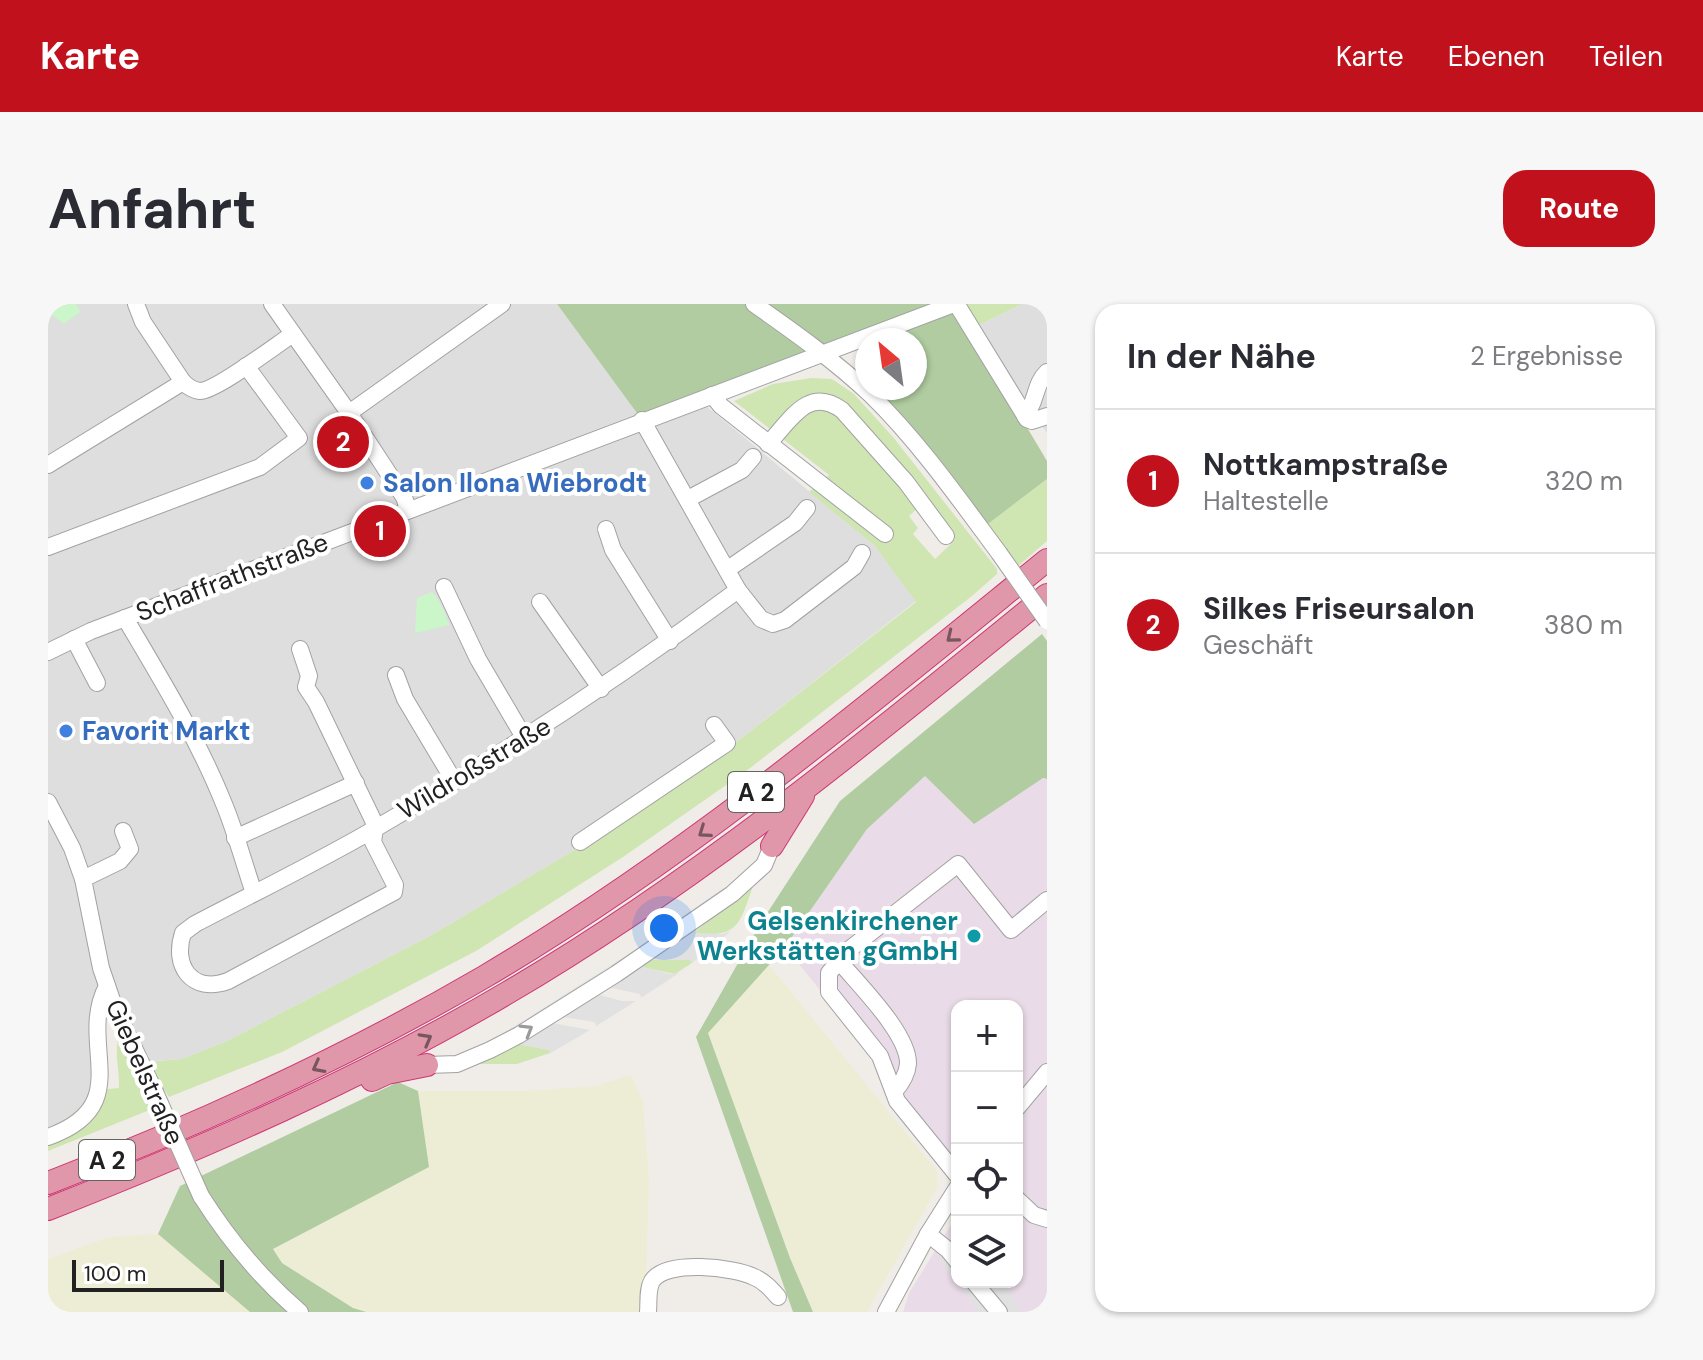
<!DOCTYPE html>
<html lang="de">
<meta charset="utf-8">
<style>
:root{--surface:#fff;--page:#f7f7f7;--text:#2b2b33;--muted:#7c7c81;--line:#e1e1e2;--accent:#c1111d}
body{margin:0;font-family:"DM Sans",sans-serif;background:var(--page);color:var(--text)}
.controls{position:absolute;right:24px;bottom:24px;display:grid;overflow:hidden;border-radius:16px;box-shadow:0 2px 6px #0004}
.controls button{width:72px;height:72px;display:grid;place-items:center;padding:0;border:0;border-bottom:2px solid var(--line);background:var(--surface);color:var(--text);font:40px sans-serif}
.compass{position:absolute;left:807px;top:24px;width:72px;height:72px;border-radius:50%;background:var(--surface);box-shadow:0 2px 6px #0004;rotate:331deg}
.scale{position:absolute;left:24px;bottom:20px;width:152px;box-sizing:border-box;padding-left:8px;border:4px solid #212121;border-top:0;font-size:22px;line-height:28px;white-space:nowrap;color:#212121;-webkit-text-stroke:6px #fff;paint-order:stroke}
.you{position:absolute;left:616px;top:624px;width:28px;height:28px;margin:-20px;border:6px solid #fff;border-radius:50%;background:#1a73e8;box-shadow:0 0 0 12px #1a73e833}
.badge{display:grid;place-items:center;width:52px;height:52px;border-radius:50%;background:var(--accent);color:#fff;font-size:26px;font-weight:700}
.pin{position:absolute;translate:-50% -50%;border:4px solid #fff;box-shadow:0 2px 8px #0006}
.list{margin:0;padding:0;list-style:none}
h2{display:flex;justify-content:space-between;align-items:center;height:104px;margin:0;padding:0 32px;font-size:34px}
h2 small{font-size:26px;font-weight:400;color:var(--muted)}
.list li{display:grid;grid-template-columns:52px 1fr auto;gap:24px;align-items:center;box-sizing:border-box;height:144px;padding:0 32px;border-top:2px solid var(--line)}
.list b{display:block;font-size:30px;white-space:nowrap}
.list p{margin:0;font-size:26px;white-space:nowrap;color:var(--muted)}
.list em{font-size:26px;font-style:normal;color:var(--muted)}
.icon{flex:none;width:44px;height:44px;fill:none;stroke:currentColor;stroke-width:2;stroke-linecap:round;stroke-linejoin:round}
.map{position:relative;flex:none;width:999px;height:1008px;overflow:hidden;border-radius:24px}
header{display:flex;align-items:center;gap:48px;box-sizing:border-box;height:112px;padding:0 40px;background:var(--accent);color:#fff}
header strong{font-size:38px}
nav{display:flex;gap:44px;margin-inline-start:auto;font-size:28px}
.intro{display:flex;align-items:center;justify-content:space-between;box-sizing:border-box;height:192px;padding:0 48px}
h1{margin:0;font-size:56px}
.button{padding:20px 36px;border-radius:24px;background:var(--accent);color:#fff;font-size:28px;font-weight:700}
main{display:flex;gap:48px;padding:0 48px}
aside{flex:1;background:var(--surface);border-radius:24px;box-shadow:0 2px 6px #0004}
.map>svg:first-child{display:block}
</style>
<header>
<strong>Karte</strong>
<nav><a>Karte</a><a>Ebenen</a><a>Teilen</a></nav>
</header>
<div class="intro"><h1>Anfahrt</h1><a class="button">Route</a></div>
<main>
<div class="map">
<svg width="999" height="1008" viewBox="0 0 999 1008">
<rect width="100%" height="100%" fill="#f0ede8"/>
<g fill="#dfdede">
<path d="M0,0H509L594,116L651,96L826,241L868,297L695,433L535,541L382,632L179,737L134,755L91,758L59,683L45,801L0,833Z"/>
<path d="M974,0H999V129L925,24Z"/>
</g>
<path fill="#e9dbe7" d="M877,471L999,475V1008H855L861,989L909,911V978H969V702H909V885L844,804L829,756L737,643L819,525Z"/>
<g fill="#ededd5">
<path d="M721,661L889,867V884L819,1008H765L742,954L660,729Z"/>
<path d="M583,771L595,798L601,876L597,1008H318L305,1004L234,959L225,945L381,863L370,787H480L547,782Z"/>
<path d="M110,930L202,1008H0V955L61,933Z"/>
</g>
<g fill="#cfe6b3" fill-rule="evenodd">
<path d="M909,0H974L925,24Z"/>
<path d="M763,74L784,75L806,90L845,133L949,265V270L924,292L697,468L575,553L428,647L234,748L121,793L97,758L134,755L179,737L382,632L535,541L695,433L868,298L826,241L761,188L781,171L686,97L725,80ZM880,195L906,237L887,255L865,230L870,224L861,212Z"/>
<path d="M999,175V237L969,263L936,223Z"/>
<path d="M705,582C691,622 690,634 645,629Z"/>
<path d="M609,654L642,656L644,659L627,670L593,663V660Z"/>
<path d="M72,730L102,795L104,805L0,847V833L50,786L71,784C72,766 65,746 72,730Z"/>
<path d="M470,740L501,746L502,749L469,760H429Z"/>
</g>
<g fill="#b0cca0">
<path d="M509,0H904L594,116Z"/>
<path d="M907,3L999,157V175L936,223L822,84H867V36H832Z"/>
<path d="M994,330L999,337V475L995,474L926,520L877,472L819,525L737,643L660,729L742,954L765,1008H745L648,733L714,617L792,497Z"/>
<path d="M350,778L370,787L381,863L225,945L234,959L305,1004L318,1008H202L110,930L132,882Z"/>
</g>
<g fill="#caf6ca">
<path d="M0,0H28L32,8L16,20L0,8Z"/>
<path d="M384,288C390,292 398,313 402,321L367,329L369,294Z"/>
</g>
<g fill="#e1e1e1">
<path d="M693,575L518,696L437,741L581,650L673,586Z"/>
<path d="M644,626L646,629L675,630L683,627L644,659L642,656H601Z"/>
<path d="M593,660L595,663L623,670L631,669L593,694L592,690L564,684L552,687Z"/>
<path d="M548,690L574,697H588L548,722L547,718L515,713Z"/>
<path d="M504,719L542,726L501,750V746L470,740Z"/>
<path d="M909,930V978H957L974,1008H932L890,955L905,941L902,934Z"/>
</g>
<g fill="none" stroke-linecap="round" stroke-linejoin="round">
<defs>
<g id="minor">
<path d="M88,0L95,18L135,78"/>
<path d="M224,0L301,109L356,193L360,205"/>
<path d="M706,0C746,28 787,57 823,91C871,138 911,195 951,249"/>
<path d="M664,91L673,102L837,230"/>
<path d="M301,109L454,0"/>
<path d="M977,112C989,98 986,80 999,68"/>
<path d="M720,140C742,117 760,81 794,106L858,178L898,232"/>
<path d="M0,161L135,78C140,83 144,86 152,87C168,87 228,41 245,30"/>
<path d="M640,195L694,166L705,153"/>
<path d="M558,225L565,246L622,337"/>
<path d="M0,243L212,163L251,134L198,62"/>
<path d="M680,265L747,219L759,204"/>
<path d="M396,283L430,355L477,435"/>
<path d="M690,286L713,315L725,320L737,316L806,263L814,249"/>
<path d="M492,298L553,385"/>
<path d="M77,314C113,375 150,435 176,500C188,529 196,560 206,589"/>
<path d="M26,335L49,379"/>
<path d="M252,345L261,372L258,383L268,398L325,516L327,524L325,538L347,581L346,588L180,677C144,690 124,662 135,629L147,620C208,588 270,558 330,523C454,451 574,372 690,286L594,116"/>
<path d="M0,348L43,327L903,1L908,0L911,4L979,115L984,117L999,112"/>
<path d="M348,371L357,395L406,477"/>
<path d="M0,498L24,544L35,575L53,664L66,702L107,788"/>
<path d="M187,534L308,479"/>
<path d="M532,538L679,439L666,421"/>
<path d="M35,575L72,557L82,545L75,527"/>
<path d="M791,657C810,680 861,730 860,760C859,771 853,780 846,788"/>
<path d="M379,761L409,760L442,746L471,731L568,670L684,590L716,561L724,542"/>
<path d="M969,804L999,768"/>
<path d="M0,833C90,801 28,740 59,682"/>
<path d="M909,871L849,797L832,752L781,688V669L798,648L910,560L963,626L999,596"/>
<path d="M153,892C181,936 212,974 252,1008"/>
<path d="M969,895L986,911L999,915"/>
<path d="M880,930L900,946L909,957"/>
<path d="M926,978L951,1008"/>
<path d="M600,1008C601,998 599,986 604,977C618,955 686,963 706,973C716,977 723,985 730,993"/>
<path d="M838,1008L880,930L909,884"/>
</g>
<g id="highway">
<path d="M724,542L755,492"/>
<path d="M324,776L339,769L379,761"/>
<path d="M0,879C150,821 297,754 436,673C638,554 818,403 999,256"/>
<path d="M0,905C158,843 313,775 459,689C652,576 826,432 999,291"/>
</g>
</defs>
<use href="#minor" stroke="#a2a2a2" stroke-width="18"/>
<use href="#highway" stroke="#cd3675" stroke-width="24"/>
<use href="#minor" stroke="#fff" stroke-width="16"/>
<use href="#highway" stroke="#e197aa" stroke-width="22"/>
<defs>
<g id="minor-bridge">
<path d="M951,249L999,317"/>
<path d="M107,788L153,892"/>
</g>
</defs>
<use href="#minor-bridge" stroke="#a2a2a2" stroke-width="18" stroke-linecap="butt"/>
<use href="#minor-bridge" stroke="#fff" stroke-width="16"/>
</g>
<defs><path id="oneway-chevron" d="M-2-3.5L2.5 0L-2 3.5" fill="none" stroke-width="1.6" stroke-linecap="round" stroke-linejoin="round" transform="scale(2)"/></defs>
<g stroke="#77565f">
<use href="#oneway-chevron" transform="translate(904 333) rotate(141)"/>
<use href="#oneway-chevron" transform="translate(656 528) rotate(145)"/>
<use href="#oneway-chevron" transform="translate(378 735) rotate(-29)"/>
<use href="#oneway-chevron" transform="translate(270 763) rotate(152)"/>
</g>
<use stroke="#9b9b9b" href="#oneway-chevron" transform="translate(479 726) rotate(-31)"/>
<g fill="#3f7fe0" stroke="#fff" stroke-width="3">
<circle cx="319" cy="179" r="8"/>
<circle cx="18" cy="427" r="8"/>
</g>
<circle fill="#0f9aa8" stroke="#fff" stroke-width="3" cx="926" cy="632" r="8"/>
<g text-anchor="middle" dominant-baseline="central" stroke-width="8" stroke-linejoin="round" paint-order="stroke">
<g fill="#fff" stroke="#646464" stroke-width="2">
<rect x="680" y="468" width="56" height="40" rx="6"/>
<rect x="31" y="836" width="56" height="40" rx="6"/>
</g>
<g font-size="24" font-weight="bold" fill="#212121">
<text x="708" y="488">A 2</text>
<text x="59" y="856">A 2</text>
</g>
<g font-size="26" font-weight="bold" fill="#366cbe" stroke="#fff" text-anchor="start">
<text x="335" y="179">Salon Ilona Wiebrodt</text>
<text x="34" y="427">Favorit Markt</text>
</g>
<g font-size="26" fill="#212121" stroke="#fff">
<text transform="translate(184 273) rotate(-21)">Schaffrathstraße</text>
<text transform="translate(426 464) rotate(-31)">Wildroßstraße</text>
<text transform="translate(97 768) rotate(66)">Giebelstraße</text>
</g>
<g font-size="26" font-weight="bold" fill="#0d838f" stroke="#fff" text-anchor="end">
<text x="910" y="617">Gelsenkirchener<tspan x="910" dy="30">Werkstätten gGmbH</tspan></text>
</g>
</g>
</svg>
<div class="controls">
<button>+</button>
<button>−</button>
<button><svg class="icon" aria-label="locate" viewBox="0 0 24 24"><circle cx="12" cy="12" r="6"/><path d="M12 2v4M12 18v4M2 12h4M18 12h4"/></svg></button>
<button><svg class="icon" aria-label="layers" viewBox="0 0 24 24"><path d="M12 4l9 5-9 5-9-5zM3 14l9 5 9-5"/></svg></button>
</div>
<svg class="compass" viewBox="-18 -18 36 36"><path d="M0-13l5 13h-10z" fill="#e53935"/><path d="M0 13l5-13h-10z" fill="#7c7c81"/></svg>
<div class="scale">100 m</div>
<div class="you"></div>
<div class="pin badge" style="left:332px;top:227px">1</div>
<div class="pin badge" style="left:295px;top:138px">2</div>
</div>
<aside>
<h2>In der Nähe<small>2 Ergebnisse</small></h2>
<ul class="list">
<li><span class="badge">1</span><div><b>Nottkampstraße</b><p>Haltestelle</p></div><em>320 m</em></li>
<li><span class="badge">2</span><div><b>Silkes Friseursalon</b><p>Geschäft</p></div><em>380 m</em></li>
</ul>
</aside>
</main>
